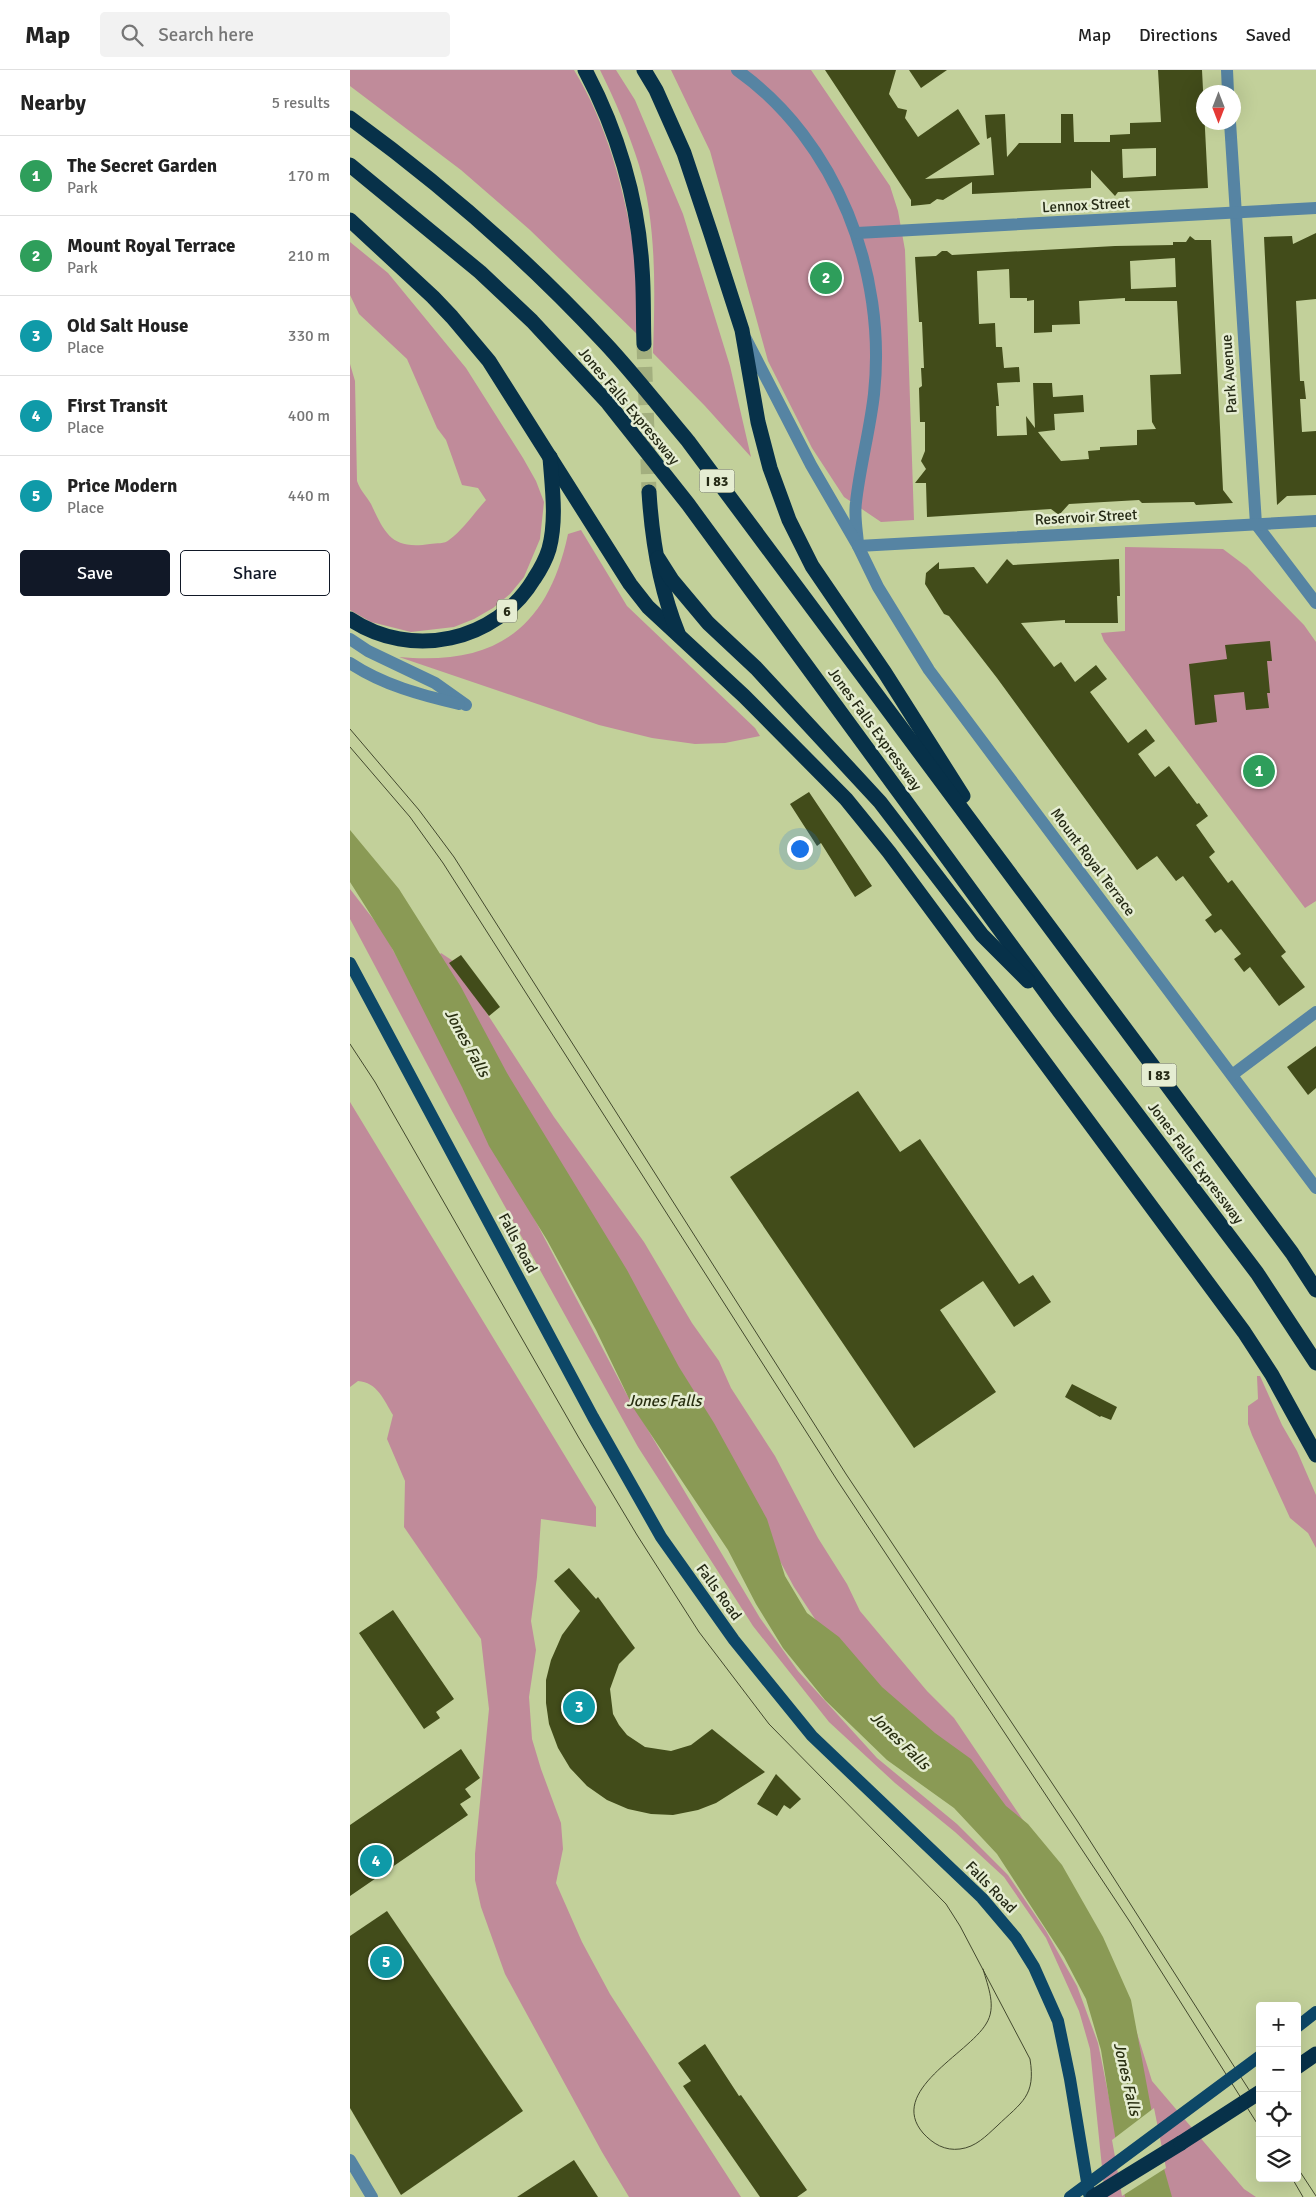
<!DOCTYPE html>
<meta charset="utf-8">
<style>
:root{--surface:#fff;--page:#f2f2f2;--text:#222;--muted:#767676;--line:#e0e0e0;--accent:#111827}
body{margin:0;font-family:Signika,sans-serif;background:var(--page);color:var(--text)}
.controls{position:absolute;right:15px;bottom:15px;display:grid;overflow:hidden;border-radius:5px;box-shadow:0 5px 20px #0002}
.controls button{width:45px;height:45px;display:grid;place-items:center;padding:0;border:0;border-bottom:1px solid var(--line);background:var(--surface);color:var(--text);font:25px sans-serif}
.compass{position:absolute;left:846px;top:15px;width:45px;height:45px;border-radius:50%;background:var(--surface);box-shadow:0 5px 20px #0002;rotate:180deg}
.you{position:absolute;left:449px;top:778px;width:18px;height:18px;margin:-12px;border:4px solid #fff;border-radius:50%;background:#1a73e8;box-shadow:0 0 0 8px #1a73e833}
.badge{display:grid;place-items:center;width:32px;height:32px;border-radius:50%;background:var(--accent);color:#fff;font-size:16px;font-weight:700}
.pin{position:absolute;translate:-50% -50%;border:2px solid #fff;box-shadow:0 1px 5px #0006}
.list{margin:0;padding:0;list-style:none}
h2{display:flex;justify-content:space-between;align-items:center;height:65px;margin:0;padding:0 20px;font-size:21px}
h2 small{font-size:16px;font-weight:400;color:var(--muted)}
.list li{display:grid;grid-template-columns:32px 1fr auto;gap:15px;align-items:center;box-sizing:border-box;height:80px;padding:0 20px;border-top:1px solid var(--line)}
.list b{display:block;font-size:19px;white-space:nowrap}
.list p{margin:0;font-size:16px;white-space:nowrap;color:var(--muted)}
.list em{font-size:16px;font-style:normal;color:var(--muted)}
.actions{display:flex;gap:10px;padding:15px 20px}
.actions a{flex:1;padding:11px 0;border:1px solid var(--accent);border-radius:5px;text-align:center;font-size:18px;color:var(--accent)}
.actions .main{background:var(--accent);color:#fff}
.icon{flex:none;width:28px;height:28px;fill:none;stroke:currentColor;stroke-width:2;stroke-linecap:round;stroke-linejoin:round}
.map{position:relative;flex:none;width:966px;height:2127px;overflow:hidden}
header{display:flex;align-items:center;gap:30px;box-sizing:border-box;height:70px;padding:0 25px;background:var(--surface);border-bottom:1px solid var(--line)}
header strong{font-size:24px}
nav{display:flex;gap:28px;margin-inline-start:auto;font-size:18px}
.search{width:350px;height:45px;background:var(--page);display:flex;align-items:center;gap:12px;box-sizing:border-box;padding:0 18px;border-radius:5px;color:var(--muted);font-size:19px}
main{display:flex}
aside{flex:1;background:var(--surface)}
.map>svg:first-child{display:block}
</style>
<header>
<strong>Map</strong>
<div class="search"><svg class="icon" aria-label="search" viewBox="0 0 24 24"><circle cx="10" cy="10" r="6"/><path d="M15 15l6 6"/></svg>Search here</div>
<nav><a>Map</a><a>Directions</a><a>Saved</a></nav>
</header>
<main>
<aside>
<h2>Nearby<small>5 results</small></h2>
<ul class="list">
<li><span class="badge" style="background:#2e9e5b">1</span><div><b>The Secret Garden</b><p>Park</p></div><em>170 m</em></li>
<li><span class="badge" style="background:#2e9e5b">2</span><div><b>Mount Royal Terrace</b><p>Park</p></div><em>210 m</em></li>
<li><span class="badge" style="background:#0f9aa8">3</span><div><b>Old Salt House</b><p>Place</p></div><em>330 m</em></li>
<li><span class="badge" style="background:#0f9aa8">4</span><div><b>First Transit</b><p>Place</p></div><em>400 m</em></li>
<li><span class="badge" style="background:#0f9aa8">5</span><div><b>Price Modern</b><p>Place</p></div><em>440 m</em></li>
</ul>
<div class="actions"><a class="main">Save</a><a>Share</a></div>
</aside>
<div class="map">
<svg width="966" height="2127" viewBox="0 0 966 2127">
<rect width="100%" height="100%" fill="#c2d09a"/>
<g fill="#c08b9a">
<path d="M0,0H224C256,52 275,121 284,181C288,208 287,238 288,265L180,160L111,100L0,16Z"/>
<path d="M250,0H266L285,30L333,144L380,296L401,387L355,336L303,283C305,222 307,154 289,95C279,63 265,30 250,0Z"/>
<path d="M321,0H461L540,116L548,141L555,180L564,450L531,452L494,427L462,378L418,291L360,81Z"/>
<path d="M0,172L38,203L116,298L173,388L186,411L194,432L190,469L174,507L160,524L143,538L124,549L104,557L61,562L21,552L0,540V294L5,311L7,411C11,422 16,425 21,434C35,464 42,480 80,474C86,473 95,474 99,470C113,460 124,443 136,430L128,418L112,415L96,370L87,358L57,289L9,244L0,225Z"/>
<path d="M231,460L277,536L405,658L410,666L375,673L345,674L302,668L249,655L49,587C145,596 198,559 218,464Z"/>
<path d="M775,477L873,479L897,497L954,555L966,572V831L955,838L754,571L751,563L775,561Z"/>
<path d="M0,819L34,863L276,1323L410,1548L448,1601L527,1688L607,1754L658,1805L696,1861L727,1916L748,1973L779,2127H755L740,1979L729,1941L696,1868L654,1807L605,1762L545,1713L479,1652L403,1556L288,1377L102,1041L0,849Z"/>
<path d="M91,883L103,891L204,1047L294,1172L342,1253L369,1291L381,1318L425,1386L468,1468L497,1514L510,1541L577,1621L604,1648L677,1756L786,1960L802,2011L894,2119L906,2127H791L765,1922L486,1581L444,1517L406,1447L84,892Z"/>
<path d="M0,1032L246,1437V1457L191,1449L187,1507L181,1551L186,1580L179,1627L182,1669L191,1699L211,1753L213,1779L206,1813L232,1872L260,1924L391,2127H279L252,2082L155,1904L131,1837L125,1810V1784L139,1639L131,1569L54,1457L55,1411L37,1369L43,1345C34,1330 27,1312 8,1311L0,1317Z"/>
<path d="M907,1306H910L932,1355L947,1381L966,1425V1478L958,1463L940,1448L902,1365L898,1354V1336L908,1329Z"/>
</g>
<path fill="#8a9a55" d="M0,760L49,819L111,917L157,1003L277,1200L329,1297L364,1353L417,1449L435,1506L457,1543L489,1567L532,1617L585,1663L621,1689L656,1736L678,1754L712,1795L753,1867L781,1930L809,2081L822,2127H775L751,1980L736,1929L714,1887L647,1784L604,1738L537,1690L475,1630L433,1578L406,1534L378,1480L284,1339L246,1260L197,1170L139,1076L112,1017L43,880L0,812Z"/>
<path fill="#c2d09a" d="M804,2038L816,2098L772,2126L762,2070Z"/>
<g fill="#424c1a" fill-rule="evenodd">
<path d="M475,0H546L539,24L548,38L557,40L555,48L568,67L608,39L630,74L575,109L644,105L641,67L637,69L635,45L655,44L657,87L669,73H711V44H723L724,72H760V65L780,64V53L811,52L808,0H852L858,118L768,122L765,126L741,100V118L622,124V112L593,130L587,129L580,134L561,136V130ZM806,78V106L773,108L772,79Z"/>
<path d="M559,0H597L571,18Z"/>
<path d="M966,163V229L946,231L950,311H954L956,329H950L952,362L966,361V425L937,426L927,435L914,167L942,166L943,174Z"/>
<path d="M840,166L845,170H861L873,420L883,433L846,435L844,432L792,433L789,430L719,434L709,445L701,439L577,447L576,413H565L576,399L571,391L575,381V352H570L569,318L572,316L571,298H574L572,252H569L565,187L586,186L592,181H597L602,185L765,176L823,175V172H836ZM825,188L826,217L781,219L780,191ZM659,199L660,228H677V231L684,230V263L702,262V255L730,254L729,231L775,228V231H827L831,304L800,305L802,352L806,359L787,360V375L750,377V380L738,381L739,389L711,391L688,362L705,360L704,344L734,342L733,325L703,327L702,313H683L685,358L676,346L677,365L647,366L646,336H649L647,313L670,312L669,297L654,298L652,277H646L645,253L629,254L627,201Z"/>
<path d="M657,489L663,495L769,489L770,526H767L768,553H715V550L671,553L704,597L711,592L725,612L746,595L757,609L740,622L778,673L796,659L805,671L788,684L805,707L819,696L847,734L849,733L858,746L846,755L865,782L859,787L878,813L882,810L936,882L931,886L955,917L929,936L900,897L894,902L884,889L891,884L871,859L865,863L855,850L862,845L833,806L826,811L807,786L787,800L647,608L599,546L594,544L575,514L576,503L589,492V499L624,497L637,514Z"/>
<path d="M920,571L922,591H917L920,623H917L919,638L896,640L894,622L864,625L867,652L845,655L839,594L877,589L875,575Z"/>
<path d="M459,722L522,816L505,827L471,773L467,776L440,734Z"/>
<path d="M111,885L150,937L139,946L99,893Z"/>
<path d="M966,976V1018L958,1025L937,997Z"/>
<path d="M508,1021L550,1082L570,1069L669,1214L683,1205L701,1232L664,1257L633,1211L590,1240L646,1322L564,1378L380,1107Z"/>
<path d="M722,1314L767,1337L761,1350L751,1346L750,1347L715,1327Z"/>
<path d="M219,1498L246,1529L248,1527L285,1578L269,1594L260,1619L263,1644L269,1655L277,1665L295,1677L321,1681L341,1675L362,1659L415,1702L366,1733L348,1740L323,1745L301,1744L278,1739L257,1730L237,1716L220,1698L208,1678L199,1654L196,1633V1610L201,1590L212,1565L230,1541L204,1511Z"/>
<path d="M43,1540L104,1629L86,1642L90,1648L74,1659L9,1563Z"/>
<path d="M111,1679L130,1708L115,1719L121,1727L110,1734L118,1745L0,1826V1755Z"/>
<path d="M426,1704L451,1729L440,1739L434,1735L427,1746L407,1734Z"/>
<path d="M37,1841L173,2041L51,2125L0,2038V1866Z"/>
<path d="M355,1974L389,2026L391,2025L457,2120L447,2127H410L333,2016L341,2011L328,1993Z"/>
<path d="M224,2090L248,2127H167Z"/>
</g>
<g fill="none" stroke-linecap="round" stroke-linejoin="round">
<path stroke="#a3af7f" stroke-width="15" stroke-dasharray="15 8" stroke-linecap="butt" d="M294,274L299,422"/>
<g stroke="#5684a3" stroke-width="12">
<path d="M387,0C487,71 537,203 524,324C520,360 510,396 506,432C504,446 507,460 508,474"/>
<path d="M877,0L878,22"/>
<path d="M880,52L906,454L966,533"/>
<path d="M507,163L966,138"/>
<path d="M396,269L461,395L508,476L528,517L579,600L966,1118"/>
<path d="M508,476L966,451"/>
<path d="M0,569L18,581L85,613L116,635"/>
<path d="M0,593C33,615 71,625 109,634"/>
<path d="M882,1005L966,942"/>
<path d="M0,2090L22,2127"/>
</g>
<g stroke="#0d4767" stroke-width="12">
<path d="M0,893L243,1347L311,1467L384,1570L462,1666L632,1828L666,1868L684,1897L708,1951L720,2009L739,2124"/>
<path d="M947,1957L966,1942"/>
</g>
<g stroke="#073149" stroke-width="15">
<path d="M235,0C267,60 288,129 292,198C294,223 293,249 294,274"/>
<path d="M294,0L306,20L334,83L361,164L392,260L408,352L420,398L439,450L462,496L535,603L613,726"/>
<path d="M0,48C92,115 177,189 255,273C284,304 310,338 338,371L942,1183L966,1220"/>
<path d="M0,95L130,202L182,251L258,333L338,434L710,942L907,1203L966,1293"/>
<path d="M0,150L83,227L102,247L139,291L280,514L298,537L394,626L496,729L539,782L894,1262L922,1305L966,1385"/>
<path d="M299,422C302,470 310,519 328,563"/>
<path d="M308,488L322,510L358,553L406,598L530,732L632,865L678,911"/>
<path d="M0,549C61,590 146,572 184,509C190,500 196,489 199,479C207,449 202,417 200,387"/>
<path d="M947,1997L966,1984"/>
<path d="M743,2127L831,2073"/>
</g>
<g stroke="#43492e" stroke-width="1">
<path d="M0,659L69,740L104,787L496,1404L728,1752L910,2037"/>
<path d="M0,677L60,747L93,793L487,1410L780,1852L910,2058"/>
<path d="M0,974L25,1012L229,1368L287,1465L349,1562L419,1654L596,1834L610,1856L680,1989C686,2026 672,2032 647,2056C636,2066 626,2077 610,2079C595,2081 583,2074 573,2063C537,2021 618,1984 636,1954C647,1937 638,1917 633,1899"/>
<path d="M947,2097L966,2126"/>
<path d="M942,2108L953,2127"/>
</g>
<path stroke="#0d4767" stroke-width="12" d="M720,2127L910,1986"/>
<path stroke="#073149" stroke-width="15" d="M831,2073L910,2022"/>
</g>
<g text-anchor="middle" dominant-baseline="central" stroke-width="5" stroke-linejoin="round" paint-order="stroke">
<g fill="#e5edd2" stroke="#5f644e" stroke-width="1">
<rect x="349.5" y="399.5" width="35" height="23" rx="4"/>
<rect x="147" y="529.5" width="20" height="23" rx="4"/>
<rect x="791.5" y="993.5" width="35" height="23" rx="4"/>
</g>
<g font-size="14" font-weight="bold" fill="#252a15">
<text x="367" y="411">I 83</text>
<text x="157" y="541">6</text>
<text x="809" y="1005">I 83</text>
</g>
<g font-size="15" fill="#252a15" stroke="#e5edd2">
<text transform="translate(736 135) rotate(-3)">Lennox Street</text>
<text transform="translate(879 304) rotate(-94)">Park Avenue</text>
<text transform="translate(279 336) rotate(50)">Jones Falls Expressway</text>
<text transform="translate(736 447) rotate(-3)">Reservoir Street</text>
<text transform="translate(525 659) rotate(54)">Jones Falls Expressway</text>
<text transform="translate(743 792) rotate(53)">Mount Royal Terrace</text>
<text transform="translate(846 1093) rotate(53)">Jones Falls Expressway</text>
<text transform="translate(168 1173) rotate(62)">Falls Road</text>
<text transform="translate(369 1522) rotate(54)">Falls Road</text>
<text transform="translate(641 1817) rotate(46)">Falls Road</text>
</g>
<g font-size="16" font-style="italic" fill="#292f11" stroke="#e5edd2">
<text transform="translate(117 973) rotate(61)">Jones Falls</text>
<text x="314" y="1331">Jones Falls</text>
<text transform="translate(550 1671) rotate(44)">Jones Falls</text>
<text transform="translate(777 2009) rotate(77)">Jones Falls</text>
</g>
</g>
</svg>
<div class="controls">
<button>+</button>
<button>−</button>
<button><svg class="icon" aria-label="locate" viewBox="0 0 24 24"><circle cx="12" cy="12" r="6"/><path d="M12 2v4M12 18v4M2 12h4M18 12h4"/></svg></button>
<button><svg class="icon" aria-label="layers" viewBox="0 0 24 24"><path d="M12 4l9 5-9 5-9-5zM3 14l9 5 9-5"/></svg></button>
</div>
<svg class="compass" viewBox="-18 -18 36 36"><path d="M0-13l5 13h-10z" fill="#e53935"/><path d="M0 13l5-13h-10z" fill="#767676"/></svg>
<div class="you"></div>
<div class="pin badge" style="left:909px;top:701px;background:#2e9e5b">1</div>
<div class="pin badge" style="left:476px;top:208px;background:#2e9e5b">2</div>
<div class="pin badge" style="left:229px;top:1637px;background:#0f9aa8">3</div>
<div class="pin badge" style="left:26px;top:1791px;background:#0f9aa8">4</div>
<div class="pin badge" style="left:36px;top:1892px;background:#0f9aa8">5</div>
</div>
</main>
